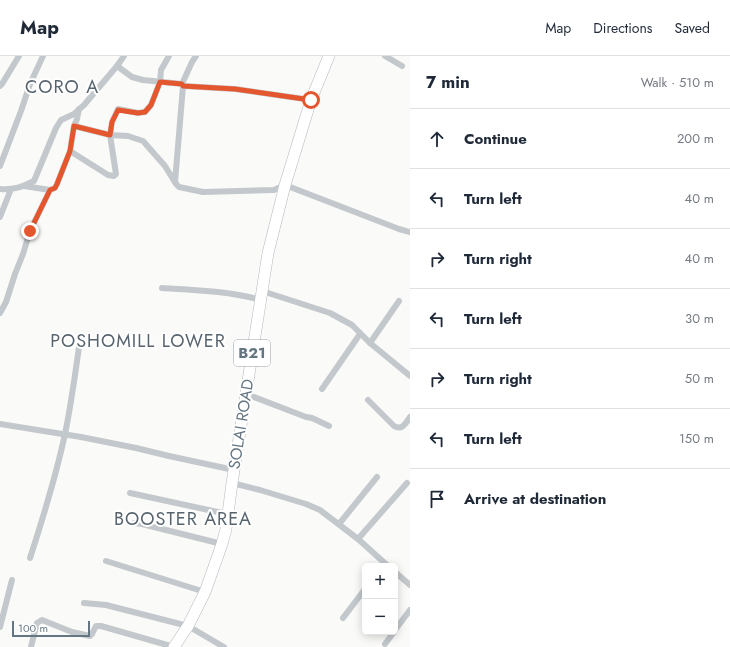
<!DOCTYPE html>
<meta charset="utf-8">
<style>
:root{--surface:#fff;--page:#f2f2f3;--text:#1f2937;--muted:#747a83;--line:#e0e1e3}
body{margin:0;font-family:Jost,sans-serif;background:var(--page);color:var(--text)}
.controls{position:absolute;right:12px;bottom:12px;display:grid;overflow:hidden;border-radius:6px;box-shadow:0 2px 10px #0003}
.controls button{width:36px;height:36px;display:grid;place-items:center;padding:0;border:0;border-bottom:1px solid var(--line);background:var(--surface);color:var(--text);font:20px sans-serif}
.scale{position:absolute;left:12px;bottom:10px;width:78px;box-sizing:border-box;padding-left:4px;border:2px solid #657683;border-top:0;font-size:11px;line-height:14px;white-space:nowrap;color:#657683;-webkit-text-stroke:3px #fff;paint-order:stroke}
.stop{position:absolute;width:12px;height:12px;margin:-9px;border:3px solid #e4572e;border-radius:50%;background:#fff}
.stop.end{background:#e4572e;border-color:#fff;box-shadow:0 1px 4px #0008}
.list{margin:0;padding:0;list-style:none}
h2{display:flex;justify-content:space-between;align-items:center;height:52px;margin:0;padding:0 16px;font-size:17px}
h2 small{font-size:13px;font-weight:400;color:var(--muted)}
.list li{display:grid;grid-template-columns:26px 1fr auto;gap:12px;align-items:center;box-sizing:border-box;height:60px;padding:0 16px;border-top:1px solid var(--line)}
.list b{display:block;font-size:15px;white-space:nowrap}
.list em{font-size:13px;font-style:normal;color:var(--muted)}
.icon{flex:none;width:22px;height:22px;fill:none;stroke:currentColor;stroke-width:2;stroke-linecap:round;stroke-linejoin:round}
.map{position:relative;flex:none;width:410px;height:591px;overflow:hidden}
header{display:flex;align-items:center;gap:24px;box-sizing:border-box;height:56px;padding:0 20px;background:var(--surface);border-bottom:1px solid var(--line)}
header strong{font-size:19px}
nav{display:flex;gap:22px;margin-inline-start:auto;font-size:14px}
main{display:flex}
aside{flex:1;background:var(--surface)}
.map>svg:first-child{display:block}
</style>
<header>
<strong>Map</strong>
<nav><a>Map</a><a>Directions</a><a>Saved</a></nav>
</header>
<main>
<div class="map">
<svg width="410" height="591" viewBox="0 0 410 591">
<rect width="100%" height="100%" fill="#fafaf8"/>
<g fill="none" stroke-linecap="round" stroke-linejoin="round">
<defs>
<path id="highway" d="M174,591L188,570L205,536L222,488L226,473L232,427L268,197L285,129L311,44L329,0"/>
</defs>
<use href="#highway" stroke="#b4b9bd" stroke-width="12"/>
<g stroke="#c3c8cc" stroke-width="6">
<path d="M385,0L402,10"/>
<path d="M117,10L132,21L143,24L182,28L183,30L235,33L311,44"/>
<path d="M182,28L192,6L196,0"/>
<path d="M0,30L2,28L19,0"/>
<path d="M74,70L110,79L128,80L143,85L165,110L173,123L177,129L179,131L203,136L274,134L285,129L399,173L410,176"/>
<path d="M70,95L108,119L114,120L116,118L110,79L112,66L118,53L138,57L145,56L151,49L160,26L161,14L169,0"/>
<path d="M0,110L21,55L30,28L43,0"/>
<path d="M175,126L183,30"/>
<path d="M24,130L50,134L55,132L57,128L70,95L74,70L77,63L79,53"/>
<path d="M0,133C14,134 22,131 34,125L56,72L61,64L74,58L84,49L117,10L124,0"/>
<path d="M0,161L11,133"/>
<path d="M162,232C195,234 229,235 261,244"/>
<path d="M262,235L330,257L352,269L370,287L410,320"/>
<path d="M0,257L6,246L15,218L23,198L30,175L50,134"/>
<path d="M370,287L399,245"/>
<path d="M322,333L360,278"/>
<path d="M246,338L306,361L312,362L329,370"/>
<path d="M368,344L394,370C402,375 406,367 410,361"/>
<path d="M0,368L81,381L136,392L169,400L234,414"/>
<path d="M232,427L260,434L306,448L320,454L358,483L388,510"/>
<path d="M130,437L227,458"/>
<path d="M134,467L142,468L222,488"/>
<path d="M339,468L377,421"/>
<path d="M358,483L407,427"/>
<path d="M30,502C43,462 56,420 65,378C71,349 75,320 79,291"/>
<path d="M106,505L205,536"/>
<path d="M395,516L410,529"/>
<path d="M84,547L106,549L188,570L224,591"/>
<path d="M343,562L365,533"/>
<path d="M0,571L12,524"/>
<path d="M395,574L410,554"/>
<path d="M385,588L394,576"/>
<path d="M31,591L37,567L42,564L72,576L90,580L92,578L96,570H101L174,591"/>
</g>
<use href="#highway" stroke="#fff" stroke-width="11"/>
</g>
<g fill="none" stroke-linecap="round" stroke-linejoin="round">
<path stroke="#e4572e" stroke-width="5" d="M30,175L50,134L55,132L57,128L70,95L74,70L110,79L112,66L118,54L138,57L145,56L151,49L160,26L182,28L183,30L235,33L311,44"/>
</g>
<g text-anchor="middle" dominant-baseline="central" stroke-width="4" stroke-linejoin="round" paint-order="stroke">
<rect fill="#fff" stroke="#939fa8" stroke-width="1" x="234" y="284" width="36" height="26" rx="3"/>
<g font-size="15" font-weight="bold" fill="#657683">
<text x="252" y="297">B21</text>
</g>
<g font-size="16" fill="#657683" stroke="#fff">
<text transform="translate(241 368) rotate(-81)">SOLAI ROAD</text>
</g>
<g font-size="18" letter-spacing="1" fill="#57646e" stroke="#fff">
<text x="62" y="31">CORO A</text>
<text x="138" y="285">POSHOMILL LOWER</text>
<text x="183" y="463">BOOSTER AREA</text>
</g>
</g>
</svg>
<div class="controls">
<button>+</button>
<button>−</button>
</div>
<div class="scale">100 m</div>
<div class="stop" style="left:311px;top:44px"></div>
<div class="stop end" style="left:30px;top:175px"></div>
</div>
<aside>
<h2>7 min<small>Walk · 510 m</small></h2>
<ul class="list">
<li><svg class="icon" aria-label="ahead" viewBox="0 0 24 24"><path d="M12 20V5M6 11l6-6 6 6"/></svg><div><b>Continue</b></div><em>200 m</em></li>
<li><svg class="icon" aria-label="left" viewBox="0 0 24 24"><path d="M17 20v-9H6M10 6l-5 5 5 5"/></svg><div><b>Turn left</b></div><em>40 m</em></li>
<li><svg class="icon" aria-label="right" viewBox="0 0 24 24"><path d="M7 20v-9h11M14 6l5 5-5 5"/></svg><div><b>Turn right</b></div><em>40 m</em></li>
<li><svg class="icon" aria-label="left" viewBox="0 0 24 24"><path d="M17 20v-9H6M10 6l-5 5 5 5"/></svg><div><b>Turn left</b></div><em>30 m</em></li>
<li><svg class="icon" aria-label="right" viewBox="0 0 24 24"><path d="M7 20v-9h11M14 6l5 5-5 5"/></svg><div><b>Turn right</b></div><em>50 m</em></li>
<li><svg class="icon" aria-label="left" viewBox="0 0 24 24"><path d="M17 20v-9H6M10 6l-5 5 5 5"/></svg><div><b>Turn left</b></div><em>150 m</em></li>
<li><svg class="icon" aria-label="arrive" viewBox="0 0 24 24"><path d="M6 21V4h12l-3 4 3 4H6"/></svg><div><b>Arrive at destination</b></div></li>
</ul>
</aside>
</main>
